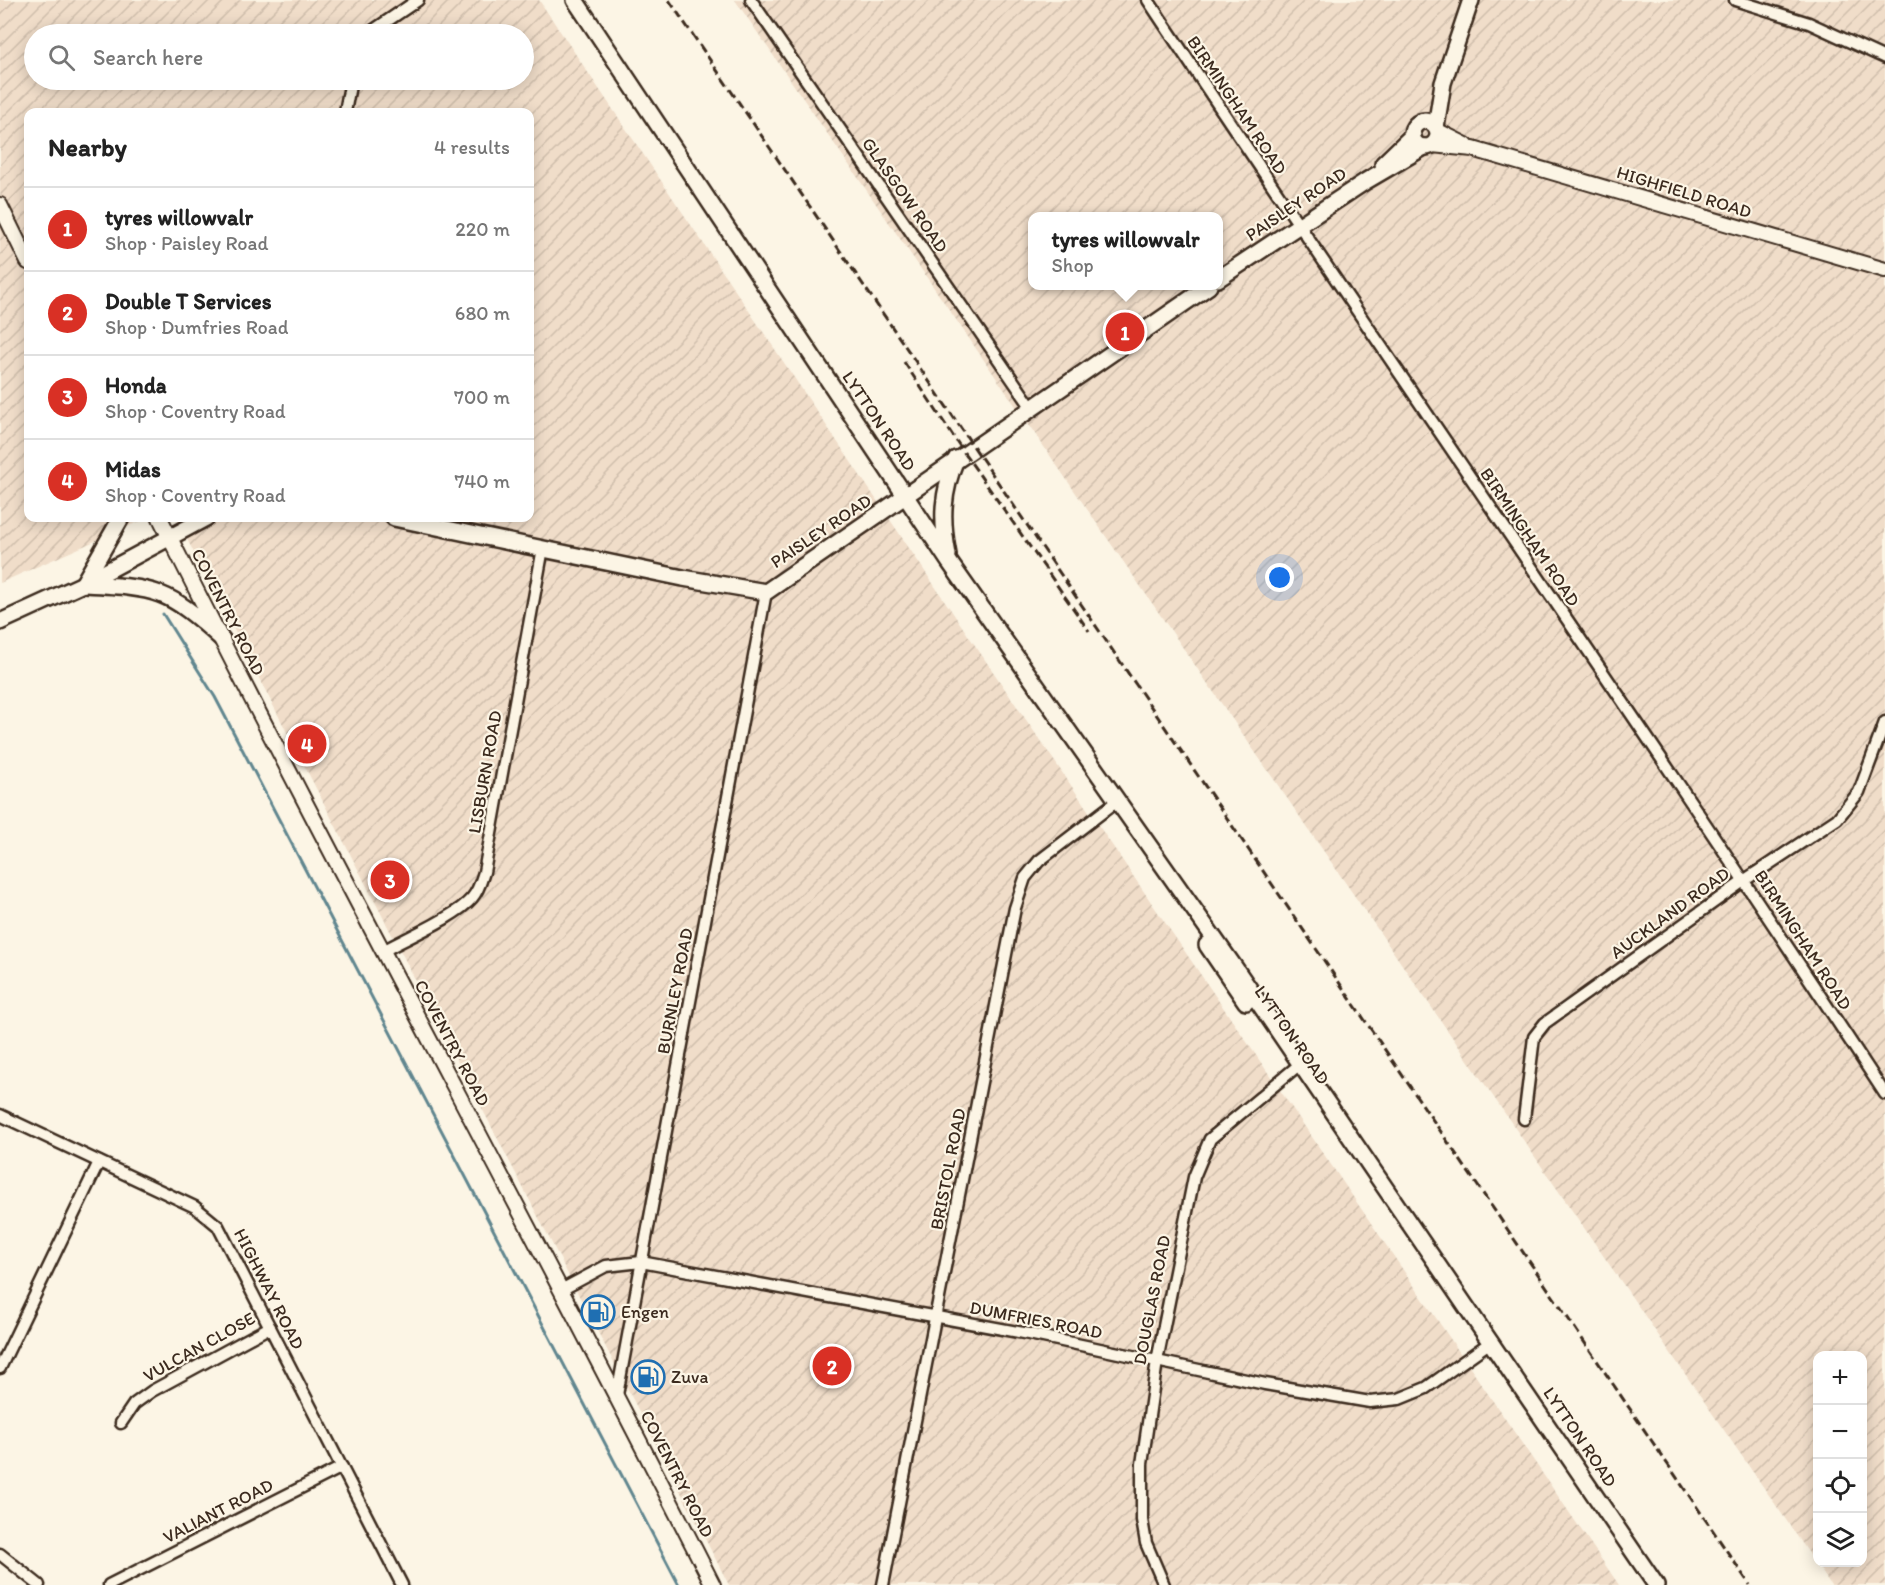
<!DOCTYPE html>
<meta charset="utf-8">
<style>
:root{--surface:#fff;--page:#f6f6f6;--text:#222;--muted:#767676;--line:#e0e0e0;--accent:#d93025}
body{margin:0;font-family:Itim,sans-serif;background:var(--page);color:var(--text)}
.controls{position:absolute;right:18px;bottom:18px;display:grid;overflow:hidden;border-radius:12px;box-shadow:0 3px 15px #0003}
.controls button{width:54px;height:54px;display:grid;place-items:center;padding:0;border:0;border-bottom:2px solid var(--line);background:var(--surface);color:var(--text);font:30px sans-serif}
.you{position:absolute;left:1280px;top:578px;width:21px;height:21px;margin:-15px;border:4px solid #fff;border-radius:50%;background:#1a73e8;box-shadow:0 0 0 9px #1a73e833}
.badge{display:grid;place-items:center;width:39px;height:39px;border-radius:50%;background:var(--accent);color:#fff;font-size:20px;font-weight:700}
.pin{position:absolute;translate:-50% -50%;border:3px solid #fff;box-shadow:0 2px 6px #0006}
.popup{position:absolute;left:1028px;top:212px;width:195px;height:78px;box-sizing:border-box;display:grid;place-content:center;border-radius:12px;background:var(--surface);filter:drop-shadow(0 2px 4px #0005);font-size:20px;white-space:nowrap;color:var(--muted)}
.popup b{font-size:22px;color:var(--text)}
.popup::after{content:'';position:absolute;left:50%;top:100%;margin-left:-12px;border:12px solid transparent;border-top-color:var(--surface)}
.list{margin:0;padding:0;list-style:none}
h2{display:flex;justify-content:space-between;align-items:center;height:78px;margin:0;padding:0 24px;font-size:26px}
h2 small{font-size:20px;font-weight:400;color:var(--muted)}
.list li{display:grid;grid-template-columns:39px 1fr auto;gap:18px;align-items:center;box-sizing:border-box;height:84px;padding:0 24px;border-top:2px solid var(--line)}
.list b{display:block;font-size:22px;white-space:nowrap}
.list p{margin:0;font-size:20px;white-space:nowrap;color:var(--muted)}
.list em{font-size:20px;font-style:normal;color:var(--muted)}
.icon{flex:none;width:33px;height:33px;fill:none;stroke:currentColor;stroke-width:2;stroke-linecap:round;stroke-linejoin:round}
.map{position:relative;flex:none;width:1885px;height:1585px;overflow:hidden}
.search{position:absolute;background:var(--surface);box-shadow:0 3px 15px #0003;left:24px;top:24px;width:510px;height:66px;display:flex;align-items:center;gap:15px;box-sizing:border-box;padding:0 21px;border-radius:33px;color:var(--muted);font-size:22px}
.panel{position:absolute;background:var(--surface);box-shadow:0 3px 15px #0003;left:24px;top:108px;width:510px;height:414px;border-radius:12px}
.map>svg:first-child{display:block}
</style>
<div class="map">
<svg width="1885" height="1585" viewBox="0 0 1885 1585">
<defs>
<pattern id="industrial-furrows" width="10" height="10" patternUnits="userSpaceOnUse" patternTransform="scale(1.5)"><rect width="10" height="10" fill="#f0ddc9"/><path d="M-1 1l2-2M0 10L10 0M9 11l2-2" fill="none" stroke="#cfbeac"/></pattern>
</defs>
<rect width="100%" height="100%" fill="#fcf5e5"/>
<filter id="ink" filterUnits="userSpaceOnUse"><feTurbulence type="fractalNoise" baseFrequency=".0167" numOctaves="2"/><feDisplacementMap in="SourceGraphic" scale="12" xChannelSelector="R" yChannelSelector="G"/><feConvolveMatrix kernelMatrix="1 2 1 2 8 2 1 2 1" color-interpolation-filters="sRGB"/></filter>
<g filter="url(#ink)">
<g fill="url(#industrial-furrows)" fill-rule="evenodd">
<path d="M0,0H539L957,619L1619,1585H729L176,518H530V112H28V518H147L0,583ZM34,34H524V80H34Z"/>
<path d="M735,0H1885V1585H1831ZM1032,216H1218V286H1032ZM1818,1356H1862V1562H1818Z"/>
</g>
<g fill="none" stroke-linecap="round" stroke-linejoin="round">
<path stroke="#61868f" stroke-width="3" d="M163,614L215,697L679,1585"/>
<defs>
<g id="minor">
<path d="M751,0L1032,408"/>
<path d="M1148,0C1391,366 1644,726 1885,1094"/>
<path d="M1735,0L1809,23L1885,58"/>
<path d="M368,34L418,0"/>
<path d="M345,112L351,80"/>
<path d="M383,951C406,938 456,917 472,898C479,890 481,881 484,872L543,548"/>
<path d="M0,1115L195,1207L218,1226L402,1585"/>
<path d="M1524,1119L1534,1037L1545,1023L1745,880L1837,819L1859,792L1885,722"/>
<path d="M563,1289L606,1266L641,1262L1029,1334L1265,1384L1370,1402L1399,1399L1426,1388L1492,1341"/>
<path d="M0,1368L99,1162"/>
<path d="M617,1395L766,592"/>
<path d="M121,1423L134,1404L152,1391L270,1327"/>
<path d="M0,1554L39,1585"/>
<path d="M109,1585L342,1467"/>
<path d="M883,1585L1015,908L1025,878L1039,861L1117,801"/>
<path d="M1164,1585L1146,1543L1142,1520V1464L1157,1361L1194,1177L1210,1139L1300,1064"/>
</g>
<g id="tertiary">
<path d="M1438,131L1466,145"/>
<path d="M1432,145L1473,149L1885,270"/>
<path d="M0,205L28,262"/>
<path d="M160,518C339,876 532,1227 713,1585"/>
</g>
<g id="secondary">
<path d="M575,0L950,563L1233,965L1656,1585"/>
<circle cx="1425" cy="134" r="13"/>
<path d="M1436,127L1443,83L1471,0"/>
<path d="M1383,164L1413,135"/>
<path d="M1218,279L1366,181L1424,147"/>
<path d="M394,518L683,578L766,592L1209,286"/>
<path d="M948,555C941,519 942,493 956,459"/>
<path d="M83,584C158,588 166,588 222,639"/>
<path d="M83,584L121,518"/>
<path d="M0,622L83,584L206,518"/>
<path d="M1207,945L1246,1002"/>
</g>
</defs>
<use href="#minor" stroke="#3b2a1e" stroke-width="15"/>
<use href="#tertiary" stroke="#3b2a1e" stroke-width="18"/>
<use href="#secondary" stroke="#3b2a1e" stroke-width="20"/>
<use href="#minor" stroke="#fcf5e5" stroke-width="10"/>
<use href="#tertiary" stroke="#fcf5e5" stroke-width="14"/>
<use href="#secondary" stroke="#fcf5e5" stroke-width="15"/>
<g stroke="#3b2a1e" stroke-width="3" stroke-dasharray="9 4.5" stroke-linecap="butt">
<path d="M669,0L1750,1585"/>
<path d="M904,362L965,454L1089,631"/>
</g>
</g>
</g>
<defs>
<symbol id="fuel-ring" viewBox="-11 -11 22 22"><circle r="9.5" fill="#fcf5e5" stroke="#1f6fb2" stroke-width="1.5"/><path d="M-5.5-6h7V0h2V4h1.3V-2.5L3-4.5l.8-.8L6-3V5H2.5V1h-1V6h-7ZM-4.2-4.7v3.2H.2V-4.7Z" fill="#1f6fb2"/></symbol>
</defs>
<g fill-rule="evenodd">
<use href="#fuel-ring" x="579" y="1293" width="38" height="38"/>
<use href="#fuel-ring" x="629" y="1358" width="38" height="38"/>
</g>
<g text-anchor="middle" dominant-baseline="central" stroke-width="4.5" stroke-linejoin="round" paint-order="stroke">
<g font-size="18" fill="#3b2a1e" stroke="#fcf5e5">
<text transform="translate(1237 105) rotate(56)">BIRMINGHAM ROAD</text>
<text transform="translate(1684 192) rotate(17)">HIGHFIELD ROAD</text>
<text transform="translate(905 195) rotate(55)">GLASGOW ROAD</text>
<text transform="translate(1296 204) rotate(-34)">PAISLEY ROAD</text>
<text transform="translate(879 421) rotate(56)">LYTTON ROAD</text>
<text transform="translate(821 531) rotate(-34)">PAISLEY ROAD</text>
<text transform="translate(1530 537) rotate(56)">BIRMINGHAM ROAD</text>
<text transform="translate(228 612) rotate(63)">COVENTRY ROAD</text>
<text transform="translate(485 772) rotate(-80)">LISBURN ROAD</text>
<text transform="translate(1670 913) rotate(-36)">AUCKLAND ROAD</text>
<text transform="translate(1803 940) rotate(57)">BIRMINGHAM ROAD</text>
<text transform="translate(675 991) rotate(-79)">BURNLEY ROAD</text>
<text transform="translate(1292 1035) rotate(55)">LYTTON ROAD</text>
<text transform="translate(452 1043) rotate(62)">COVENTRY ROAD</text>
<text transform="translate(948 1169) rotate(-79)">BRISTOL ROAD</text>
<text transform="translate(269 1289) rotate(63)">HIGHWAY ROAD</text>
<text transform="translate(1152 1300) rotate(-79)">DOUGLAS ROAD</text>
<text transform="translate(1036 1320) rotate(11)">DUMFRIES ROAD</text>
<text transform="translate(199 1347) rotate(-29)">VULCAN CLOSE</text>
<text transform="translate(1580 1437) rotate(56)">LYTTON ROAD</text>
<text transform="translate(677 1474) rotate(63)">COVENTRY ROAD</text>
<text transform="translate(218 1511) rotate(-27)">VALIANT ROAD</text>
</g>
<g font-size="18" fill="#3b2a1e" stroke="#fcf5e5" text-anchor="start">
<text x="621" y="1312">Engen</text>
<text x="671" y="1377">Zuva</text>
</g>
</g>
</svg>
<div class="controls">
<button>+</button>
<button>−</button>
<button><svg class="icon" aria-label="locate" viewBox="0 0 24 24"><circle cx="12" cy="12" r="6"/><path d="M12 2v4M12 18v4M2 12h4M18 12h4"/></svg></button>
<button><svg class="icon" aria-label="layers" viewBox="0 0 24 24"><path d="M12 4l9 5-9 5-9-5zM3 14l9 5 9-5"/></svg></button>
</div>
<div class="you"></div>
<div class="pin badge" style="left:1125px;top:332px">1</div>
<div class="popup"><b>tyres willowvalr</b>Shop</div>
<div class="pin badge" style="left:832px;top:1366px">2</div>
<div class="pin badge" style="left:390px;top:880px">3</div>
<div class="pin badge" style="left:307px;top:744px">4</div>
<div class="search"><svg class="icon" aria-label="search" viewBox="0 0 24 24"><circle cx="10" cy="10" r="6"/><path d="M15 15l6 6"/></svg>Search here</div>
<section class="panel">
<h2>Nearby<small>4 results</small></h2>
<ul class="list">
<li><span class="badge">1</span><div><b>tyres willowvalr</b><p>Shop · Paisley Road</p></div><em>220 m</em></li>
<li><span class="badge">2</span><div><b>Double T Services</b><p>Shop · Dumfries Road</p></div><em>680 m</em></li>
<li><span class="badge">3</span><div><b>Honda</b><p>Shop · Coventry Road</p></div><em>700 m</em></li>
<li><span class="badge">4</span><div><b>Midas</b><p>Shop · Coventry Road</p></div><em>740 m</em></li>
</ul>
</section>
</div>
